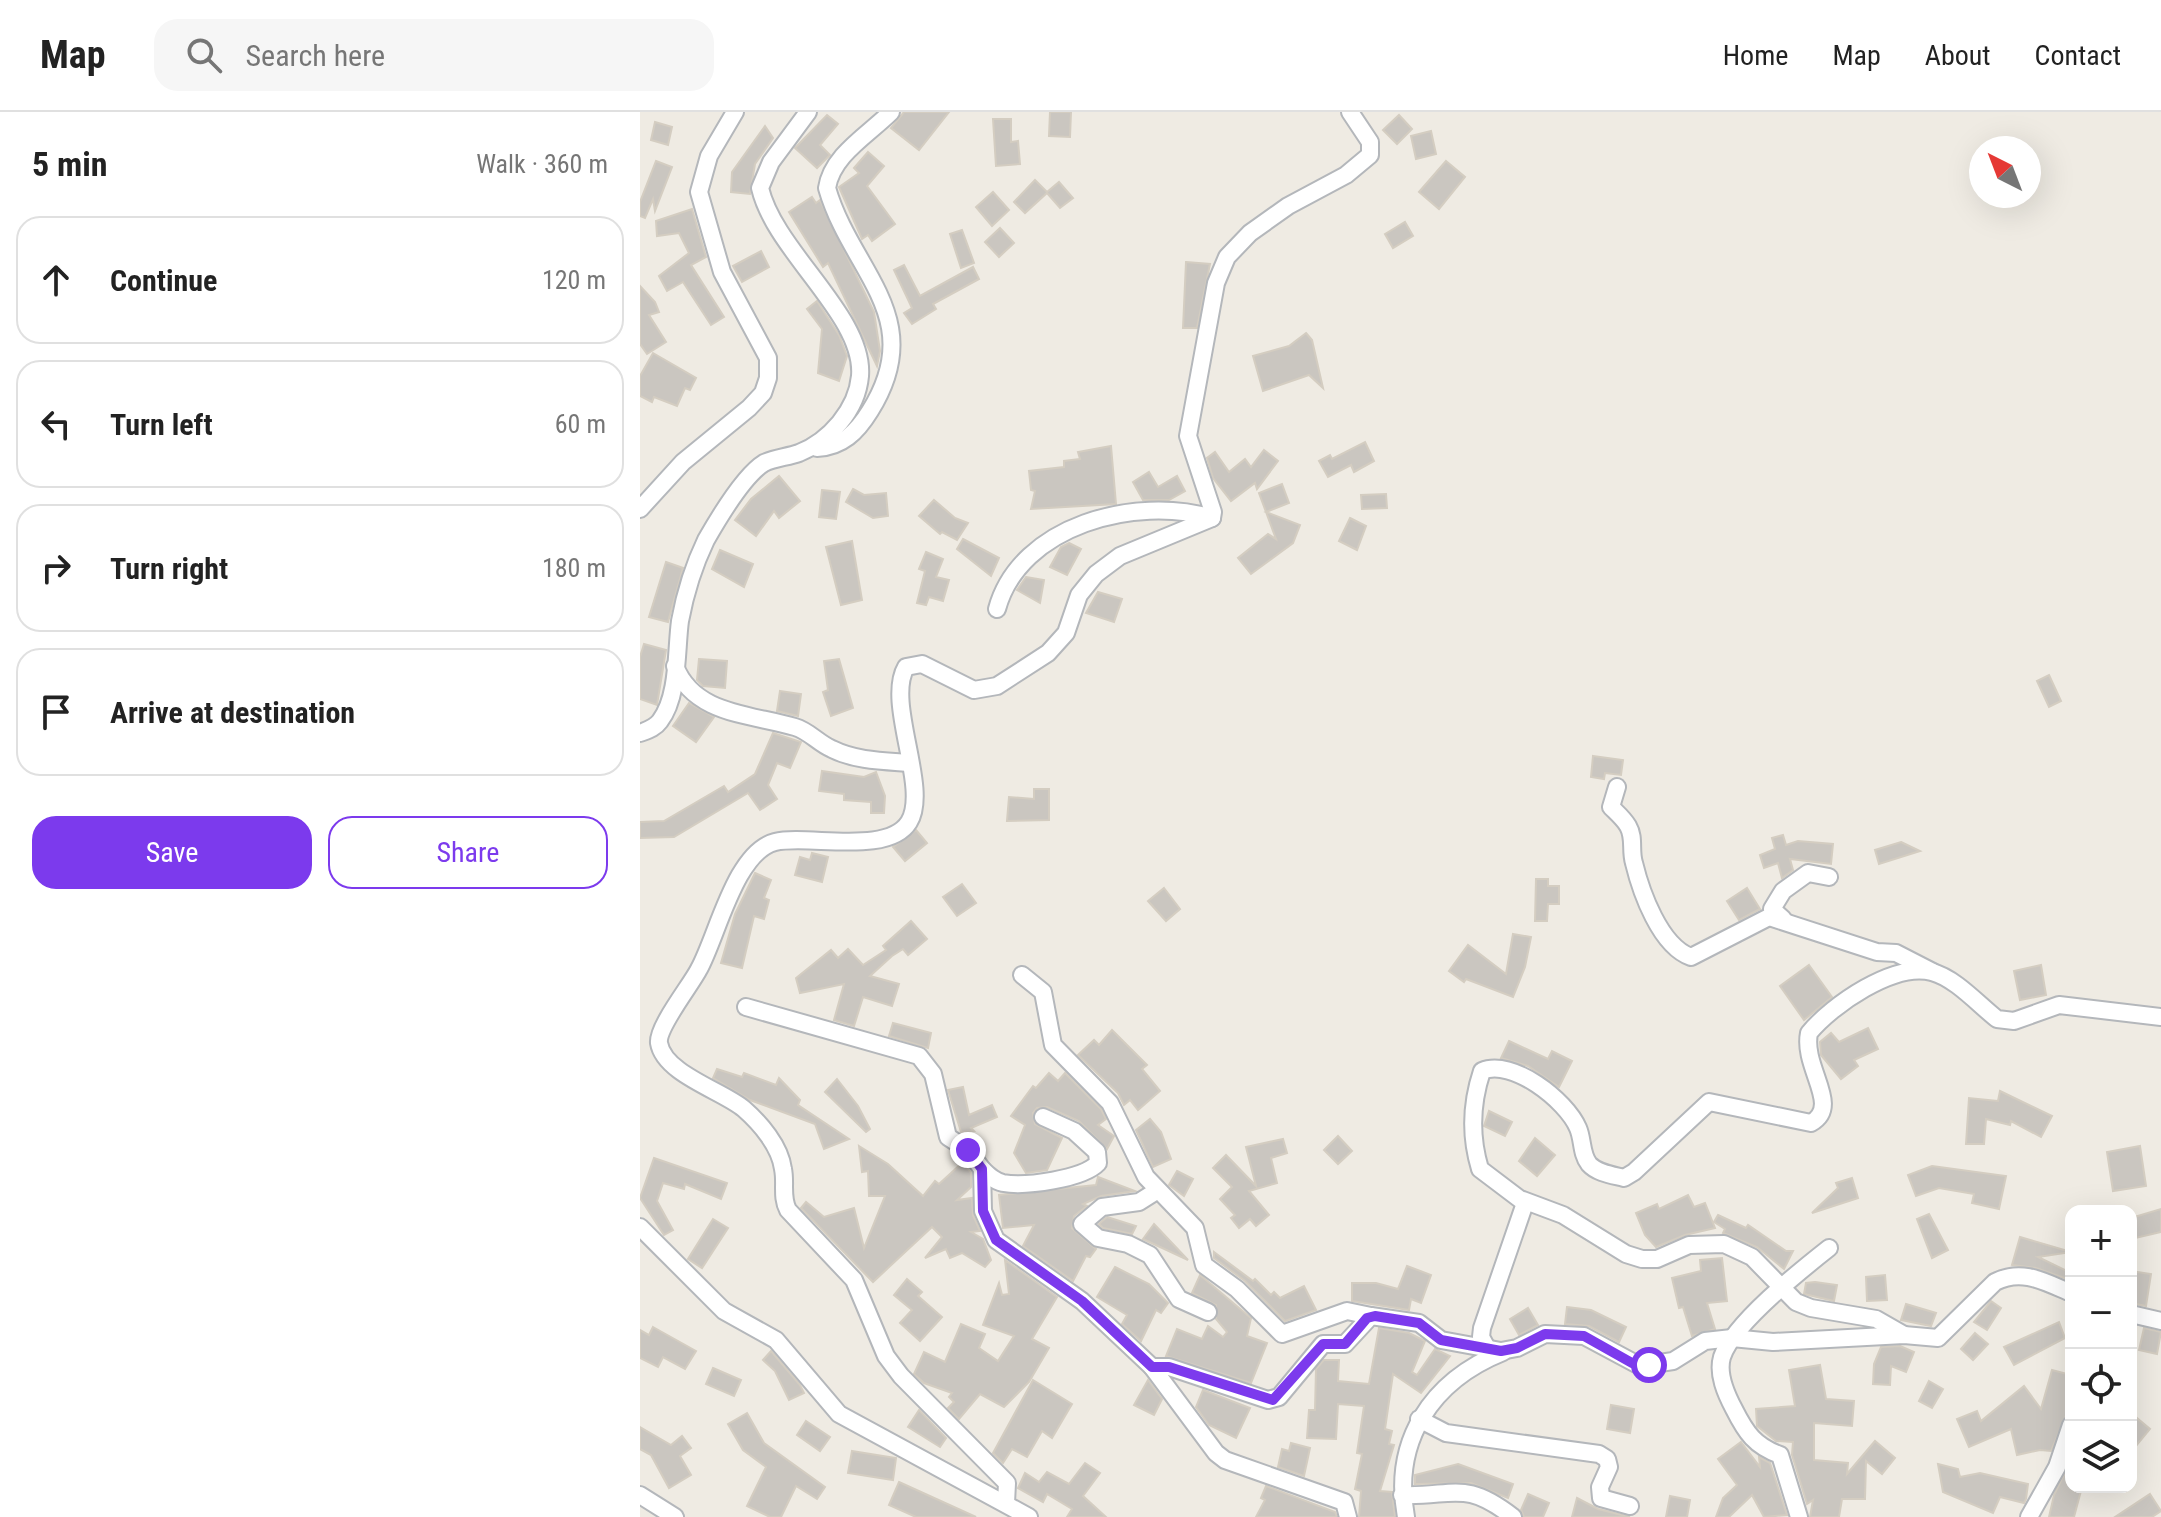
<!DOCTYPE html>
<meta charset="utf-8">
<style>
:root{--surface:#fff;--page:#f6f6f6;--text:#222;--muted:#767676;--line:#e0e0e0;--accent:#7c3aed}
body{margin:0;font-family:"Roboto Condensed",sans-serif;background:var(--page);color:var(--text)}
.controls{position:absolute;right:24px;bottom:24px;display:grid;overflow:hidden;border-radius:16px;box-shadow:0 8px 32px #0002}
.controls button{width:72px;height:72px;display:grid;place-items:center;padding:0;border:0;border-bottom:2px solid var(--line);background:var(--surface);color:var(--text);font:40px sans-serif}
.compass{position:absolute;left:1329px;top:24px;width:72px;height:72px;border-radius:50%;background:var(--surface);box-shadow:0 8px 32px #0002;rotate:318deg}
.stop{position:absolute;width:24px;height:24px;margin:-18px;border:6px solid #7c3aed;border-radius:50%;background:#fff}
.stop.end{background:#7c3aed;border-color:#fff;box-shadow:0 2px 8px #0008}
.list{margin:0;padding:0;list-style:none}
h2{display:flex;justify-content:space-between;align-items:center;height:104px;margin:0;padding:0 32px;font-size:34px}
h2 small{font-size:26px;font-weight:400;color:var(--muted)}
.list li{display:grid;grid-template-columns:52px 1fr auto;gap:24px;align-items:center;box-sizing:border-box;height:128px;margin:0 16px 16px;padding:0 16px;border:2px solid var(--line);border-radius:24px}
.list b{display:block;font-size:30px;white-space:nowrap}
.list em{font-size:26px;font-style:normal;color:var(--muted)}
.actions{display:flex;gap:16px;padding:24px 32px}
.actions a{flex:1;padding:18px 0;border:2px solid var(--accent);border-radius:24px;text-align:center;font-size:28px;color:var(--accent)}
.actions .main{background:var(--accent);color:#fff}
.icon{flex:none;width:44px;height:44px;fill:none;stroke:currentColor;stroke-width:2;stroke-linecap:round;stroke-linejoin:round}
.map{position:relative;flex:none;width:1521px;height:1405px;overflow:hidden}
header{display:flex;align-items:center;gap:48px;box-sizing:border-box;height:112px;padding:0 40px;background:var(--surface);border-bottom:2px solid var(--line)}
header strong{font-size:38px}
nav{display:flex;gap:44px;margin-inline-start:auto;font-size:28px}
.search{width:560px;height:72px;background:var(--page);display:flex;align-items:center;gap:20px;box-sizing:border-box;padding:0 28px;border-radius:24px;color:var(--muted);font-size:30px}
main{display:flex}
aside{flex:1;background:var(--surface)}
.map>svg:first-child{display:block}
</style>
<header>
<strong>Map</strong>
<div class="search"><svg class="icon" aria-label="search" viewBox="0 0 24 24"><circle cx="10" cy="10" r="6"/><path d="M15 15l6 6"/></svg>Search here</div>
<nav><a>Home</a><a>Map</a><a>About</a><a>Contact</a></nav>
</header>
<main>
<aside>
<h2>5 min<small>Walk · 360 m</small></h2>
<ul class="list">
<li><svg class="icon" aria-label="ahead" viewBox="0 0 24 24"><path d="M12 20V5M6 11l6-6 6 6"/></svg><div><b>Continue</b></div><em>120 m</em></li>
<li><svg class="icon" aria-label="left" viewBox="0 0 24 24"><path d="M17 20v-9H6M10 6l-5 5 5 5"/></svg><div><b>Turn left</b></div><em>60 m</em></li>
<li><svg class="icon" aria-label="right" viewBox="0 0 24 24"><path d="M7 20v-9h11M14 6l5 5-5 5"/></svg><div><b>Turn right</b></div><em>180 m</em></li>
<li><svg class="icon" aria-label="arrive" viewBox="0 0 24 24"><path d="M6 21V4h12l-3 4 3 4H6"/></svg><div><b>Arrive at destination</b></div></li>
</ul>
<div class="actions"><a class="main">Save</a><a>Share</a></div>
</aside>
<div class="map">
<svg width="1521" height="1405" viewBox="0 0 1521 1405">
<rect width="100%" height="100%" fill="#efebe3"/>
<g fill="#cac6c0" stroke="#d4cdc1" stroke-width="2">
<path d="M264,0H309L279,38L251,16Z"/>
<path d="M410,0H431L430,25L409,24Z"/>
<path d="M187,3L198,12L180,33L190,43L177,56L155,36Z"/>
<path d="M759,3L772,17L757,32L743,18Z"/>
<path d="M353,7H371V30L378,29L380,52L356,54Z"/>
<path d="M15,10L32,15L28,33L11,28Z"/>
<path d="M125,14L133,26L115,52L110,82L91,80L92,60Z"/>
<path d="M791,19L796,42L776,47L771,24Z"/>
<path d="M228,40L244,54L227,74L255,112L232,129L228,123L222,127L199,75L219,61L214,56Z"/>
<path d="M16,49L32,55L15,99L13,87L5,106L0,104V90Z"/>
<path d="M806,49L825,65L799,97L779,80Z"/>
<path d="M395,68L407,80L419,70L433,86L420,96L407,81L385,101L374,90Z"/>
<path d="M353,80L369,98L352,114L336,95Z"/>
<path d="M172,85L176,91L180,88L234,200L240,239L237,254L188,151L183,155L149,100Z"/>
<path d="M52,97L66,145L51,153L84,205L71,213L43,170L27,179L19,164L49,141L39,121L17,124L16,109Z"/>
<path d="M765,110L773,124L753,136L745,122Z"/>
<path d="M360,116L374,131L359,145L345,130Z"/>
<path d="M322,118L334,151L321,156L310,122Z"/>
<path d="M121,139L129,155L102,170L93,154Z"/>
<path d="M546,150L570,152L557,216H543Z"/>
<path d="M264,153L280,184L333,155L339,167L293,192L296,197L272,212L264,201L272,196L254,158Z"/>
<path d="M0,174L15,190L19,200L9,203L26,230L7,242L0,232Z"/>
<path d="M177,189L199,223L207,244L199,269L178,261L182,217L167,197Z"/>
<path d="M666,221L672,228L683,276L669,263L623,279L613,244L649,234Z"/>
<path d="M13,241L56,266L50,278L45,276L37,294L14,285L12,290L0,284V264Z"/>
<path d="M725,330L734,349L714,360L711,353L688,365L679,349L690,343L692,347Z"/>
<path d="M471,334L476,392L391,397L395,379L391,378L389,359L424,355V349L440,347L438,340Z"/>
<path d="M624,338L638,349L617,377L615,371L591,389L573,366L567,346L575,340L589,360L605,347L611,355Z"/>
<path d="M509,360L518,375L537,364L545,379L529,388H503L493,370Z"/>
<path d="M139,364L160,389L139,406L134,399L116,424L95,408L111,387Z"/>
<path d="M642,372L649,391L626,400L660,413L653,431L611,462L598,446L628,422L636,427L619,381Z"/>
<path d="M213,377L224,383L246,381L248,404L233,406L206,390Z"/>
<path d="M182,378L200,380L196,407L179,405Z"/>
<path d="M746,382L747,396L722,397L721,383Z"/>
<path d="M294,388L315,406L328,411L317,428L302,420L300,422L279,404Z"/>
<path d="M710,406L726,414L717,438L699,429Z"/>
<path d="M323,427L359,446L351,464L317,437Z"/>
<path d="M212,429L222,488L201,493L186,435Z"/>
<path d="M429,431L441,437L427,463L410,455L421,435Z"/>
<path d="M80,438L113,452L104,475L72,457Z"/>
<path d="M286,440L303,447L296,465L309,468L303,489L289,485L286,493L277,491L285,459L279,457Z"/>
<path d="M26,450L43,456L28,510L9,505Z"/>
<path d="M386,465L404,468L400,491L377,478Z"/>
<path d="M458,480L482,487L474,510L446,501Z"/>
<path d="M4,532L26,538L17,593L0,587V545Z"/>
<path d="M59,547L87,549L85,576L63,574L57,568Z"/>
<path d="M199,547L213,596L191,604L183,580L188,578L184,549Z"/>
<path d="M1409,563L1421,589L1409,595L1397,569Z"/>
<path d="M140,579L161,582L158,604L137,599Z"/>
<path d="M49,591L74,605L56,630L33,614Z"/>
<path d="M133,621L161,630L150,656L137,651L128,673L137,687L120,698L108,681L34,725L0,726V710L24,709L84,674L88,680L115,662Z"/>
<path d="M953,644L983,648L981,663L965,661L964,667L951,665Z"/>
<path d="M182,659L224,665L236,660L245,684L244,701H231V690L204,688V682L179,679Z"/>
<path d="M394,677H409V708L367,709L369,685L394,687Z"/>
<path d="M276,718L287,731L265,749L253,735Z"/>
<path d="M1143,723L1146,733L1158,729L1193,732L1191,752L1150,747L1153,758L1142,766L1138,751L1124,756L1120,743L1135,737L1132,726Z"/>
<path d="M1261,730L1280,739L1239,752L1235,738Z"/>
<path d="M172,741L188,745L182,770L155,763L160,745L170,748Z"/>
<path d="M115,761L131,768L124,786L129,788L124,807L114,804L102,856L81,851L95,802Z"/>
<path d="M896,767H908V774H919V792H908L907,809H895Z"/>
<path d="M322,772L336,791L317,804L303,785Z"/>
<path d="M524,776L540,797L526,809L508,789Z"/>
<path d="M1107,776L1120,797L1099,808L1087,789Z"/>
<path d="M271,809L287,827L268,843L263,837L252,844L230,864L259,872L252,894L223,885L214,914L194,908L204,872L160,881L156,866L191,838L198,846L208,837L223,853L246,838L243,834Z"/>
<path d="M873,822L891,825L885,855L873,885L826,867L824,870L809,859L828,833L866,862Z"/>
<path d="M1169,853L1192,885L1164,908L1140,874Z"/>
<path d="M1401,853L1406,883L1380,888L1374,859Z"/>
<path d="M253,911L291,921L288,936L249,924Z"/>
<path d="M1228,916L1238,937L1214,948L1218,954L1201,967L1181,943L1180,930L1191,921L1199,930Z"/>
<path d="M472,918L507,953L502,957L520,979L498,998L490,988L484,993L478,981L438,943L454,928L459,933Z"/>
<path d="M869,929L908,947L912,939L932,949L919,975L888,954L861,946Z"/>
<path d="M77,957L102,965L104,961L136,973L139,966L160,988L158,993L209,1027L184,1037L175,1012L110,988L73,966Z"/>
<path d="M409,961L418,969L425,961L461,997L466,1007L458,1013L474,1024L467,1037L439,1009L407,995L397,996L393,1001L395,1012L422,1026L407,1058L386,1061L374,1041L385,1013L371,1004L393,974L396,976Z"/>
<path d="M197,967L218,994L230,1017L226,1020L185,980Z"/>
<path d="M323,975L329,1003L352,993L357,1005L331,1016L334,1019L321,1020L308,978Z"/>
<path d="M1360,979L1412,1004L1401,1025L1371,1009L1370,1013L1346,1007L1344,1032H1326L1329,986L1358,989Z"/>
<path d="M849,999L872,1010L865,1024L844,1014Z"/>
<path d="M510,1007L521,1020L531,1047L513,1055L496,1018Z"/>
<path d="M698,1024L712,1039L698,1052L684,1038Z"/>
<path d="M895,1026L915,1043L897,1064L879,1049Z"/>
<path d="M643,1027L647,1041L631,1046L637,1071L609,1079L629,1103L616,1114L610,1107L599,1116L591,1106L595,1103L580,1087L592,1075L573,1056L586,1043L616,1074L606,1035Z"/>
<path d="M219,1034L248,1052L283,1084L295,1069L299,1072L323,1050L331,1061V1075L317,1088L332,1086L333,1103L340,1119L331,1120L343,1127L351,1148L345,1155L322,1141L310,1146L306,1137L285,1146L302,1125L292,1115L233,1170L161,1096L166,1090L184,1105L214,1096L224,1136L245,1084H229L228,1059L222,1060Z"/>
<path d="M1500,1034L1506,1074L1473,1079L1467,1040Z"/>
<path d="M14,1046L87,1071L81,1087L45,1072L44,1077L23,1071L17,1089L33,1118L24,1123L0,1086Z"/>
<path d="M1292,1054L1366,1064L1359,1097L1332,1091L1334,1082L1299,1076L1276,1084L1268,1063Z"/>
<path d="M537,1059L553,1067L544,1084L529,1073Z"/>
<path d="M458,1065L495,1079L461,1084L443,1092L447,1094L434,1104L432,1116L456,1137L450,1145L446,1144L433,1169L383,1134L394,1113L363,1116L359,1083L456,1073Z"/>
<path d="M1212,1066L1218,1086L1172,1101L1198,1076L1196,1071Z"/>
<path d="M1048,1083L1054,1095L1065,1091L1075,1116L1045,1123L1016,1135L1005,1123L996,1101L1017,1092L1019,1097Z"/>
<path d="M1521,1097V1120L1491,1127V1106Z"/>
<path d="M1289,1102L1308,1138L1292,1146L1277,1107Z"/>
<path d="M1078,1103L1106,1116L1108,1113L1146,1139H1153L1144,1157L1117,1135L1083,1121L1085,1117L1074,1110Z"/>
<path d="M467,1105L496,1114L492,1122L463,1116L459,1112Z"/>
<path d="M73,1107L88,1116L62,1156L48,1147Z"/>
<path d="M514,1112L548,1148L503,1127Z"/>
<path d="M1380,1125L1431,1140L1398,1145L1431,1161L1430,1168L1396,1156L1372,1153Z"/>
<path d="M574,1140L613,1169L615,1167L631,1183L634,1180L640,1186L664,1174L676,1198L645,1209L605,1169L574,1146Z"/>
<path d="M1082,1146L1087,1189L1067,1191L1075,1217L1052,1224L1043,1195L1039,1196L1032,1166L1061,1159L1060,1148Z"/>
<path d="M365,1148L417,1185L392,1227L409,1236L389,1270L364,1295L340,1282L319,1307L308,1296L314,1290L309,1285L312,1281L284,1271L274,1262L284,1240L305,1250L321,1212L345,1222L339,1236L358,1249L374,1224L343,1213L359,1171L362,1183L369,1182Z"/>
<path d="M767,1154L791,1163L781,1191L771,1187L769,1198L712,1189V1171H736L758,1177Z"/>
<path d="M475,1155L509,1172L528,1191L521,1201L516,1198L501,1229L482,1212L487,1203L457,1185Z"/>
<path d="M1491,1159L1511,1162L1506,1194L1491,1191Z"/>
<path d="M560,1163L611,1206L607,1224L627,1231L611,1271L526,1244L537,1217L562,1227L568,1214L583,1225L587,1220L576,1207V1193L552,1181Z"/>
<path d="M1245,1163L1247,1188L1227,1189L1226,1165Z"/>
<path d="M267,1167L282,1180L278,1184L302,1205L280,1229L260,1211L272,1198L254,1183Z"/>
<path d="M1175,1170L1197,1173L1194,1189L1164,1182L1166,1171Z"/>
<path d="M1351,1189L1361,1196L1347,1218L1334,1210Z"/>
<path d="M1266,1192L1296,1201L1291,1214L1261,1208Z"/>
<path d="M927,1195L951,1198L986,1215L979,1230L949,1214L925,1212Z"/>
<path d="M888,1196L898,1213L879,1223L870,1207Z"/>
<path d="M1419,1210L1425,1226L1374,1253L1364,1235Z"/>
<path d="M13,1215L56,1239L45,1257L23,1245L18,1255L0,1246V1218L9,1223Z"/>
<path d="M739,1216L769,1221L785,1229L772,1260L777,1263L795,1237L810,1244L781,1281L753,1262L745,1317L752,1319L749,1332L754,1333L740,1379L752,1380L755,1405H719L721,1379L715,1377L722,1342L717,1341L724,1294L698,1292L696,1327L667,1326L669,1298H675L676,1257L684,1248H699L698,1269L729,1272Z"/>
<path d="M1504,1216L1521,1220L1517,1242L1499,1238Z"/>
<path d="M1335,1221L1348,1232L1333,1248L1321,1237Z"/>
<path d="M1260,1234L1274,1240L1266,1260L1251,1254L1250,1273L1233,1272L1234,1252L1241,1235Z"/>
<path d="M131,1239L160,1273L164,1281L149,1288L135,1259L123,1248Z"/>
<path d="M1180,1253L1186,1287L1214,1289L1212,1314L1174,1311V1348L1208,1351L1207,1362L1235,1329L1255,1346L1242,1362L1226,1349L1225,1387H1202L1199,1405H1170L1173,1388L1167,1392L1152,1343L1153,1330L1136,1329L1117,1314L1116,1297L1155,1294L1149,1258Z"/>
<path d="M73,1256L101,1268L94,1284L66,1272Z"/>
<path d="M1412,1258L1431,1263V1292L1411,1339L1400,1338L1377,1343L1371,1317L1329,1335L1317,1307L1337,1299L1341,1309L1384,1274L1401,1297Z"/>
<path d="M393,1268L432,1292L412,1326L402,1319L387,1345L372,1337L363,1351L353,1341Z"/>
<path d="M508,1268L522,1287L514,1303L494,1293Z"/>
<path d="M1289,1269L1303,1277L1292,1296L1279,1289Z"/>
<path d="M563,1278L610,1296L596,1326L569,1313L556,1295Z"/>
<path d="M971,1293L994,1297L990,1321L967,1317Z"/>
<path d="M279,1298L306,1326L300,1335L268,1315Z"/>
<path d="M107,1301L124,1331L185,1375L177,1387L156,1374L141,1405H130L107,1394L126,1355L103,1338L88,1312Z"/>
<path d="M1491,1301L1510,1317L1491,1340Z"/>
<path d="M166,1309L190,1325L180,1339L157,1323Z"/>
<path d="M0,1315L31,1333L42,1324L51,1336L40,1344L51,1363L29,1376L11,1343L0,1337Z"/>
<path d="M1101,1330L1120,1355L1119,1345L1130,1351L1147,1403L1124,1405L1112,1383L1089,1405H1076L1083,1386L1097,1373L1078,1347Z"/>
<path d="M651,1331L670,1336L664,1364L638,1355L642,1337L649,1339Z"/>
<path d="M212,1339L256,1346L253,1368L208,1361Z"/>
<path d="M1431,1348V1375H1442L1434,1405H1409L1414,1383Z"/>
<path d="M445,1351L460,1361L443,1384L466,1405H427L432,1397L407,1382L403,1390L378,1376L385,1361L399,1370L407,1360L429,1372Z"/>
<path d="M818,1352L873,1372L868,1386L831,1371L775,1372V1363Z"/>
<path d="M1298,1352L1318,1357L1320,1365L1340,1361L1388,1372L1386,1387L1384,1391L1360,1385L1353,1401L1303,1380Z"/>
<path d="M259,1370L336,1405H276L249,1393Z"/>
<path d="M626,1374L695,1400L697,1405H616L625,1388L621,1386Z"/>
<path d="M888,1382L909,1391L903,1405H884L881,1398Z"/>
<path d="M1510,1382L1521,1399L1512,1405H1475Z"/>
<path d="M1030,1384L1050,1388L1047,1405H1026Z"/>
<path d="M937,1386L958,1397L990,1405H932Z"/>
</g>
<g fill="none" stroke-linecap="round" stroke-linejoin="round">
<defs>
<g id="street">
<path d="M177,336C202,335 217,320 230,299C289,205 211,160 187,76C192,43 228,23 251,0"/>
<path d="M0,397L43,350L109,296L123,281L128,266V246L82,160L59,80L69,44L95,0"/>
<path d="M357,497C380,413 496,383 572,406"/>
<path d="M35,554C54,603 111,602 155,615C169,619 178,631 192,637C216,649 243,649 270,651"/>
<path d="M0,621C8,618 15,616 20,609C39,584 36,538 40,509C45,482 54,453 66,428C78,407 103,364 124,351C134,346 148,345 159,341C189,329 217,298 220,264C225,204 135,140 120,76L131,50L168,0"/>
<path d="M977,675L971,695C977,701 984,707 988,714C995,726 990,738 994,751C1001,780 1020,834 1051,845L1129,805L1237,840L1256,841L1293,860"/>
<path d="M1143,807L1132,797L1143,779L1168,761L1189,765"/>
<path d="M382,863L403,880L413,933L470,991L506,1065L555,1116L564,1153L597,1177L642,1222L707,1199L731,1204"/>
<path d="M106,895L279,944L293,962L308,1025L328,1038L342,1057L343,1099L356,1128L442,1189L512,1255H529L628,1288L639,1285L683,1232H705L731,1204L779,1211L801,1228L861,1239L877,1236L905,1222L944,1224L1000,1254L1033,1249L1065,1229L1092,1226L1133,1230L1264,1223L1298,1226L1355,1170C1382,1156 1405,1170 1431,1181"/>
<path d="M342,1057C348,1063 354,1069 363,1071C385,1075 443,1067 458,1051L457,1040L434,1019L403,1005"/>
<path d="M518,1078L499,1090L462,1095L442,1112L458,1126L488,1132L510,1143L539,1187L568,1200"/>
<path d="M883,1088L923,1103L986,1142L1002,1147H1017L1049,1133L1084,1132L1112,1145L1156,1190L1171,1196L1236,1207L1264,1223"/>
<path d="M0,1115L84,1199L136,1228L199,1302L389,1405"/>
<path d="M1491,1202L1521,1209"/>
<path d="M847,1236L841,1225L842,1216L885,1091L840,1057C830,1024 831,992 842,959C872,946 926,988 938,1016C943,1027 941,1042 949,1052C957,1061 972,1063 984,1066L994,1060L1069,990L1171,1011C1202,994 1162,956 1169,921C1192,893 1254,850 1292,860C1315,866 1338,892 1357,907L1374,909L1419,893L1521,905"/>
<path d="M512,1255L576,1341L585,1348L704,1390L708,1405"/>
<path d="M779,1307L806,1321L959,1342L967,1347L969,1355L960,1375L961,1386L990,1394"/>
<path d="M0,1383L35,1405"/>
<path d="M762,1383C814,1385 824,1367 873,1405"/>
<path d="M366,1391L367,1371L261,1264L246,1244L214,1168L148,1098C141,1085 146,1071 143,1057C140,1034 120,1011 104,997C83,979 24,962 19,931C17,915 51,873 59,857C77,825 95,740 135,730C168,722 248,744 269,710C290,676 245,591 266,555L282,552L334,578L357,574L408,541L426,521L439,483L456,462L480,444L572,406L573,400L548,324L576,171L587,145L610,121L648,94L706,63L730,43V30L710,0"/>
<path d="M766,1405C752,1329 791,1269 863,1240"/>
<path d="M1159,1405L1140,1343C1115,1334 1106,1321 1094,1297C1086,1282 1077,1262 1082,1245C1093,1212 1161,1158 1189,1136"/>
<path d="M1389,1405L1417,1355L1431,1313"/>
</g>
</defs>
<use href="#street" stroke="#b4b7bb" stroke-width="20"/>
<use href="#street" stroke="#fff" stroke-width="16"/>
</g>
<g fill="none" stroke-linecap="round" stroke-linejoin="round">
<path stroke="#7c3aed" stroke-width="10" d="M328,1038L342,1057L343,1099L356,1128L442,1189L512,1255H529L633,1288L683,1232H705L727,1206L735,1204L779,1211L801,1228L861,1239L877,1236L905,1222L944,1224L992,1251L1009,1253"/>
</g>
</svg>
<div class="controls">
<button>+</button>
<button>−</button>
<button><svg class="icon" aria-label="locate" viewBox="0 0 24 24"><circle cx="12" cy="12" r="6"/><path d="M12 2v4M12 18v4M2 12h4M18 12h4"/></svg></button>
<button><svg class="icon" aria-label="layers" viewBox="0 0 24 24"><path d="M12 4l9 5-9 5-9-5zM3 14l9 5 9-5"/></svg></button>
</div>
<svg class="compass" viewBox="-18 -18 36 36"><path d="M0-13l5 13h-10z" fill="#e53935"/><path d="M0 13l5-13h-10z" fill="#767676"/></svg>
<div class="stop" style="left:1009px;top:1253px"></div>
<div class="stop end" style="left:328px;top:1038px"></div>
</div>
</main>
